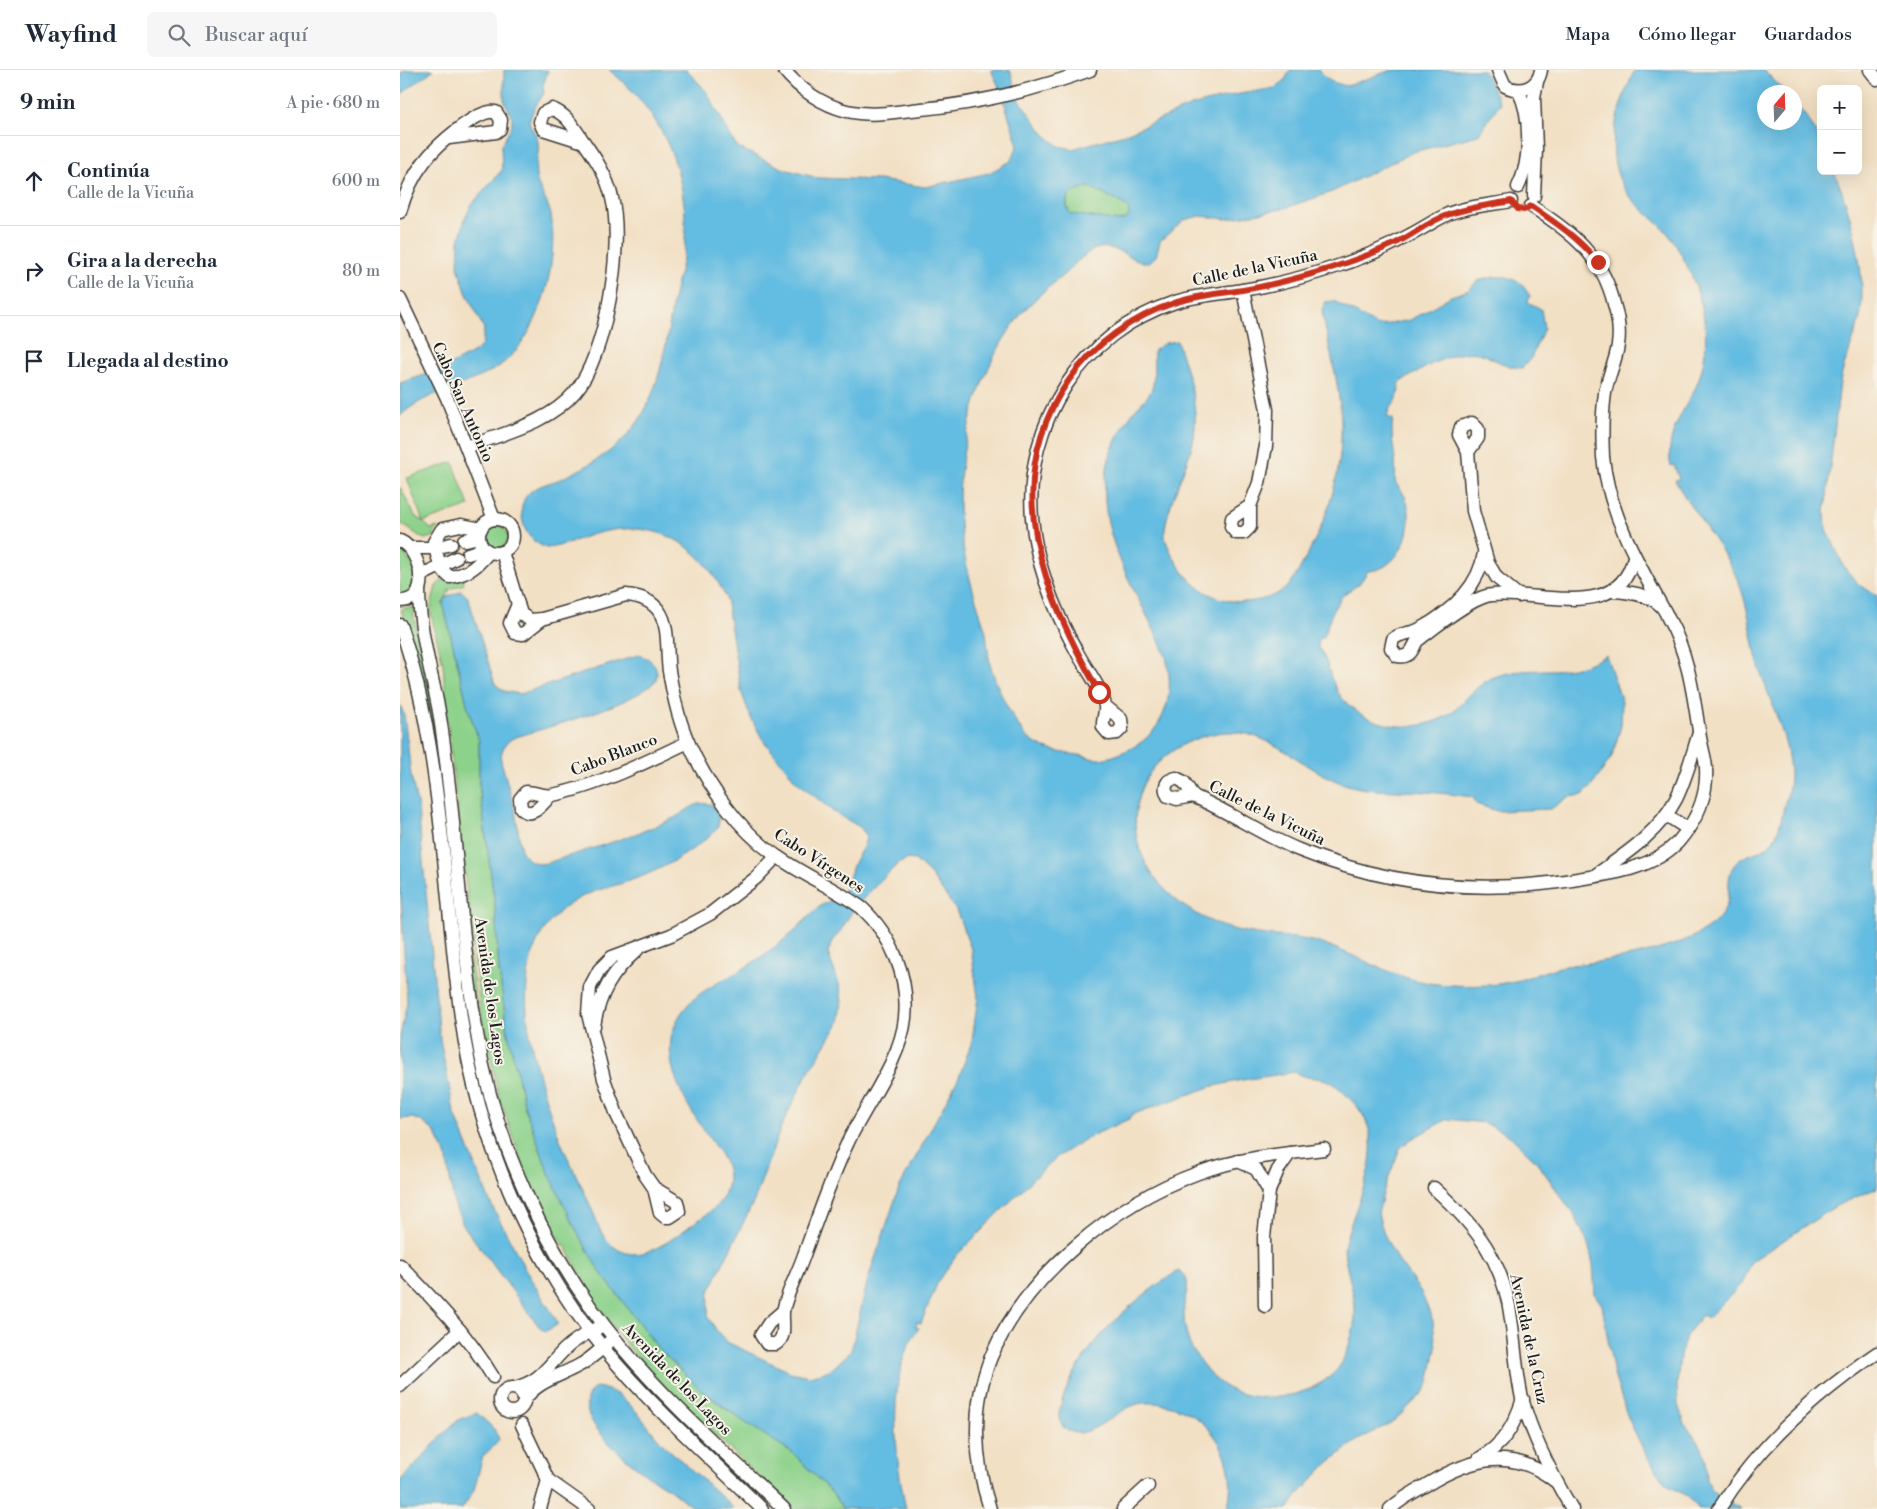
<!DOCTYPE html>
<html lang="es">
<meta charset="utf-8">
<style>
:root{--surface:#fff;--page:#f6f6f7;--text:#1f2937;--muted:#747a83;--line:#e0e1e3}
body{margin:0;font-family:"Libre Bodoni",serif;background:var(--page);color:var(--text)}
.controls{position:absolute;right:15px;top:15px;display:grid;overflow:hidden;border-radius:8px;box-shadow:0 5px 20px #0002}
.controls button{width:45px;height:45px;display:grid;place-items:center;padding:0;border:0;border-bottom:1px solid var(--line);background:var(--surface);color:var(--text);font:25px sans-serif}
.compass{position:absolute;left:1357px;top:15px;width:45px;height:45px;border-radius:50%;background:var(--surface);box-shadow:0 5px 20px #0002;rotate:19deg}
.stop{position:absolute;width:15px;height:15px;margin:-11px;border:4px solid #c8321e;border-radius:50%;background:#fff}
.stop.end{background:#c8321e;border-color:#fff;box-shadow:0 1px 5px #0008}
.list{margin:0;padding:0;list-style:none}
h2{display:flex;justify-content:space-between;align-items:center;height:65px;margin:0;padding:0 20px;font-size:21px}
h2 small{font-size:16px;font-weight:400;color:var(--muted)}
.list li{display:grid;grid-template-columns:32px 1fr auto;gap:15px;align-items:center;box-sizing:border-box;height:90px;padding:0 20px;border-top:1px solid var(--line)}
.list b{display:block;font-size:19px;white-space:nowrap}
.list p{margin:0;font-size:16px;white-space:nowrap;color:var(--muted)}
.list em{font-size:16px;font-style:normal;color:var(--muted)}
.icon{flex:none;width:28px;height:28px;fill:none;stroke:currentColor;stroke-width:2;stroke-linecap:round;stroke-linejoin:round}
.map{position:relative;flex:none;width:1477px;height:1439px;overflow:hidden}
header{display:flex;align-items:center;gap:30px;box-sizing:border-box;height:70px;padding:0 25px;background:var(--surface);border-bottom:1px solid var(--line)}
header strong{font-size:24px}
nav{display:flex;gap:28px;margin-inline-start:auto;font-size:18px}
.search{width:350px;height:45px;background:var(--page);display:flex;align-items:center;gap:12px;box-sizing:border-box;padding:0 18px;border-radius:8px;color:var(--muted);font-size:19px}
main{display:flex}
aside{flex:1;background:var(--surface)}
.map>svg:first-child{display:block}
</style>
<header>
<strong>Wayfind</strong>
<div class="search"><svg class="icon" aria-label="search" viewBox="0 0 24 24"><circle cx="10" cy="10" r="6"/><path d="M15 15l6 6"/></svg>Buscar aquí</div>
<nav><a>Mapa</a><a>Cómo llegar</a><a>Guardados</a></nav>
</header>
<main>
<aside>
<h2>9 min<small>A pie · 680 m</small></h2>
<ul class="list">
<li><svg class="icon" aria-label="ahead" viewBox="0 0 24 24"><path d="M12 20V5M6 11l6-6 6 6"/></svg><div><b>Continúa</b><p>Calle de la Vicuña</p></div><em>600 m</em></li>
<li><svg class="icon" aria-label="right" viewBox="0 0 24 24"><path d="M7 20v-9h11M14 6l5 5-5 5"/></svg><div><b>Gira a la derecha</b><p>Calle de la Vicuña</p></div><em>80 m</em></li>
<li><svg class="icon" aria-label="arrive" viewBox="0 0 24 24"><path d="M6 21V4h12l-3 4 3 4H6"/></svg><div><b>Llegada al destino</b></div></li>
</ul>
</aside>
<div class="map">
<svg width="1477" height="1439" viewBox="0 0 1477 1439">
<rect width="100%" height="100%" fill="#f7f3e8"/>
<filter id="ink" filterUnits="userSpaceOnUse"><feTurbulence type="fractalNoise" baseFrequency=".02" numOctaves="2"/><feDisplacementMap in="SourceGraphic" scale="10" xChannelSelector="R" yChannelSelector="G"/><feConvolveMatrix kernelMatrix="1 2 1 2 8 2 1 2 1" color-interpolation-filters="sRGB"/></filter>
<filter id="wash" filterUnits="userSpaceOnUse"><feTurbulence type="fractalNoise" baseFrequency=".0096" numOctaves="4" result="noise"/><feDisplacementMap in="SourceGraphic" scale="20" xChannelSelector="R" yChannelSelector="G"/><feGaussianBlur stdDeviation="1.12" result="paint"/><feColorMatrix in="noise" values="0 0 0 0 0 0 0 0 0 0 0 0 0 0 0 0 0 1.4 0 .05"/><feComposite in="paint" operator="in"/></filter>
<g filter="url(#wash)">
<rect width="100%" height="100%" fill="#f2e0c5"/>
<g fill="#8dd28b" stroke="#547754">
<path d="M693,117C697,120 701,124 706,126C716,132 733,132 728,148L720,151L670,144C660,125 676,117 693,117Z"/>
<path d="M53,392L69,436L23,452L31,459L38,457L33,467L24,469L0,453V417L15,446L23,452L7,408Z"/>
<circle cx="96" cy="467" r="12"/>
<path d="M0,476L14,497V519L0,528Z"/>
<path d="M63,508L64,514L50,519L43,533L68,638L79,671V714L95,836L99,901L107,959L125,1038L148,1101L198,1199L258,1278L300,1319L327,1340L393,1383L432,1423L443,1439H392L253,1305L227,1275L195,1232L166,1177L154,1164L125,1101L99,1027L81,946L47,649L43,594L30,540L36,516L42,510Z"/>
<path d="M14,537V547L33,633L93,1048L173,1224L193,1255L191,1257L156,1202L126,1145L108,1104L89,1050L72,982L18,602L1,539Z"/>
<path d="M209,1276L240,1310L250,1316L373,1439H367L243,1319Z"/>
</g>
<g fill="#64bce1" stroke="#406c7e" fill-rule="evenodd">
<path d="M6,0H33L0,25V4Z"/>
<path d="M104,0H148L143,16L144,23L134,39L129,51C131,59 137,65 138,72C140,83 134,95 136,106C138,120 148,131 151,145C159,193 140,269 98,297C67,317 28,320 0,346V313L43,299L76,281L82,275L84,259L66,222L58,197L59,171L65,148L72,134L102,100L101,76L112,55V47L104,30Z"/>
<path d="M209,0H287L306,21L334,72L339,78L384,99L418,108L479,110L525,117L589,103L611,91L618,75L600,19L591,0H610L619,30L645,65L659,76L672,79L728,63L791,36L834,25L875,18L885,10L890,0H919L930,11L946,16L992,0H1083L1100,33L1078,65L1013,82L932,122L882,139L826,149L800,146L784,150L760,171L756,186L749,193C730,192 714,169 691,181C680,187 670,200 660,208C644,221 628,234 616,251C575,305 552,396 561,463C565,497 575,527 585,559C587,566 587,573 588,580C589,604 610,647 626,666C639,680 662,683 679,685C685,686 689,688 695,689C705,689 715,686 723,682C764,666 776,627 766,587C740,522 688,460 710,386C714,371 724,355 733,342C740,333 751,326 753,315C755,304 753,291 754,280L765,273L777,271C787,302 799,333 794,367C791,391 758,452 766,471C778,501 799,527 832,531C849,534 873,529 886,518C894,511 900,498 905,489C929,446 943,401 941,352C940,313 928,277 922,240L925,232L934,231L978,256L1010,250L1051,226L1069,220L1077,211L1094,207H1107L1121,213L1130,226L1128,232L1141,239L1144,258L1131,288L1122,298C1106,297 1096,290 1082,284C1057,276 1019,301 999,313C1000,323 997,333 989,339L987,347L993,349C989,370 998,388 995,412C999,418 1005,424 1007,432C1015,458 1000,500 968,501L959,514L943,525L933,540L923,568L918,569V578C929,588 929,613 942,628C966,657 1013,665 1046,646C1066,634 1075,612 1100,605C1140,594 1167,609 1206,585L1222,632L1221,656L1212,686L1195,712L1183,725L1168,727L1151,739L1097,741L1076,734L1073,727C1057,725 1042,723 1026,722C997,720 969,723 941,713C897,696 863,652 812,664C776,673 744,695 737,734C724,799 786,852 846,862C872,867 898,866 923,874C968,889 999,913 1049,915C1072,916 1097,916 1119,910C1137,905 1153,897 1172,895C1211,891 1293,879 1319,848C1335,829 1324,812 1333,797C1343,780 1367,786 1376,766C1380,756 1382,746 1384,736C1387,726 1390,716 1390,705C1389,663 1365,625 1356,585C1350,556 1347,528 1334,502C1317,469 1292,442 1275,410L1279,409L1274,395L1271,396L1270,392C1267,364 1282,343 1295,319C1304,299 1307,277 1305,256C1301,223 1288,192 1269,165C1259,152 1245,143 1234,131C1199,94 1215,40 1235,0H1364L1385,22H1364V52H1394L1395,33C1418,61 1421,65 1421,101H1434C1450,139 1466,200 1461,241C1459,260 1444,290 1440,312L1425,442L1426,457L1444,497L1457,513L1477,526V1118L1436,1136L1352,1191L1342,1214L1308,1248L1302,1245L1286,1266L1280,1286L1277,1315L1278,1335L1285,1354L1302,1378L1306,1390L1307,1410L1313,1422L1341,1439H1299L1288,1427L1265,1413L1247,1387L1228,1348L1214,1305L1202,1235L1195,1225L1193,1194L1188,1174L1175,1146L1136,1091L1110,1066L1085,1053L1047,1049L1010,1070L1000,1078L984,1120L978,1144L984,1164L995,1186L1021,1222L1033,1251L1036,1278L1029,1313L1023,1323L993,1352L958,1370L928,1393L896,1427L888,1439H827C843,1384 802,1330 744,1333C721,1334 691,1370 672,1362C655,1356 658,1342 663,1328C683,1274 730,1231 778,1201L785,1205C790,1216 786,1223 784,1234C783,1251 786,1272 796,1285C804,1298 819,1316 834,1321C866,1334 908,1327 934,1303C945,1293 951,1270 954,1255C959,1227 945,1204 944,1177C955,1129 995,1072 951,1030C945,1024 939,1017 931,1012C920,1006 905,1010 895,1002L842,1010L810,1017L731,1045V1048L689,1067L657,1087L634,1108L556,1186L537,1214L521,1253L517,1252L516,1257L519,1258C485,1299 495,1391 506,1439H443L432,1423L393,1383L343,1351L300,1319L258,1278L198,1199L175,1158L148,1101L125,1038L107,959L99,901L95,836L79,714V671L68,638L43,533L47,527L61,521L68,527L95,614L104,621L120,624L238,585C251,588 260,596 256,610C238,634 144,658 113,668C104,674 101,680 101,691L115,740L121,780L128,790L140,794L147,793C189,779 234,767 274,748C287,741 298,729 312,735C318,743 321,750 317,759C292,783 262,800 229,811C212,817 192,820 176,830C96,877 131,989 156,1059C168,1093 188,1125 200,1160C225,1202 257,1180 286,1159C304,1145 326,1136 328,1110C329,1092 317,1080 308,1066C287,1036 259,993 275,955C288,923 319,914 346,897C365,885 384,871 400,855C407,849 414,840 422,835C426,832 432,832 436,829C448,821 449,805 454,793C458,783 466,777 466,765L460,757L435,743L396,711L363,670L351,648L341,621L326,528C302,474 257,448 198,463C181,467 163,477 146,478C140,475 134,472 130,467C121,456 117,433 130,422C137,416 149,413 158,410C191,395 221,379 241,347C261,313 267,270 273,231C276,212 284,192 285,172C289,104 263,42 209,0ZM688,117C691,117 725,134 727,137C730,140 729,144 728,148L720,151L670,144C660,125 673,121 688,117ZM509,789L515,790L530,804L556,840L571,879L578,927L572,971L559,1007L499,1118L468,1209L451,1281L433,1298L422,1303L409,1306L390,1302L327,1272L317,1261L308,1247L309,1222L354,1131L381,1057L406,1006L439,953L442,932L440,917L428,883L432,871L440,862L453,840L481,810L500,792Z"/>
<path d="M0,635L4,644L11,705L18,739L40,969L54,1042L90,1132L129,1206L157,1251V1255L146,1261L141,1259L63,1155L54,1134L46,1084L34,1061L21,1051L12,1048L0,1049V967L7,932L0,813Z"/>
<path d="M196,1317C230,1321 243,1355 265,1376C288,1397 312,1417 334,1439C324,1439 306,1439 296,1438C285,1434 278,1424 268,1418C245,1406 158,1344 196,1317Z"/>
<path d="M77,1343L94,1359L99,1369L96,1374L83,1386L74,1420L62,1439H0V1411L51,1356L60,1349Z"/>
</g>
</g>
<g filter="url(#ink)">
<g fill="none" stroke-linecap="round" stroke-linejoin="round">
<defs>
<g id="minor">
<path d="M384,0C400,20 423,35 447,41C469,46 490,43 512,40C573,35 632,21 690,0"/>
<path d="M1098,0L1105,16C1121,24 1138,18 1141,0"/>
<path d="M1470,0L1477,9"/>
<path d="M1118,117C1131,91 1132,46 1118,20"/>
<path d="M1134,126L1136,79L1134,27L1137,12"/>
<path d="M1131,136C1170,161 1203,186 1214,234C1218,247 1220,262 1218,275C1216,291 1208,306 1205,323C1202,344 1202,366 1203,387C1208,440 1236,490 1261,535"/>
<path d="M0,142C5,124 13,106 24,92C35,77 77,38 96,42L101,50L100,59L96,62L49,68"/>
<path d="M843,220L867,340L866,376L859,413L850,436V457L844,463H836L831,457L832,448L850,436"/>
<path d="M0,229L47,328L94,449"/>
<path d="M67,377C104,363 149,353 175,322C206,286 224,175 212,128C207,106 196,89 183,71C174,58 168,45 152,39L143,43L140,52L143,59L184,72"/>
<path d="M1068,382L1078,368V359L1072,353L1061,357L1059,365L1068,382L1073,441L1088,493L1097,508L1119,526"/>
<circle cx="96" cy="466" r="17"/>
<path d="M81,459L61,455L42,459L34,472C36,483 40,501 50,507C69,504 77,496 89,482"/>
<path d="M64,470L79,467"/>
<path d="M0,471C21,480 33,532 0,531"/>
<path d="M11,478H35L51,474"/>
<path d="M102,482L121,544L130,550L142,549L226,525C239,526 251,530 259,541C270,557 266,582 269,601C273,625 279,652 289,674C308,716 339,761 378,787C405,806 436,819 462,838C492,866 509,907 505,948C501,990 466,1034 448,1072C431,1108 418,1147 404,1185C398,1203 386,1224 383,1242C382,1253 387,1267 376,1274H367L361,1265L369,1253L383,1241"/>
<path d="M1084,483C1079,518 1049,543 1018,560C1009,564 1000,563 993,569L991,578L997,586C1001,587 1004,587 1007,585C1014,582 1013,575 1018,570C1034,558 1073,526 1092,525C1139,520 1219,553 1234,487"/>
<path d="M68,484L84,479"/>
<path d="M20,506L56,488"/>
<path d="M19,519C19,559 30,597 38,636C44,668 47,701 51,733C59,810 64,888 77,964C94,1072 149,1191 220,1275C269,1334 329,1386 384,1439"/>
<path d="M118,534L110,553L115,563L123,564L142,549"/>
<path d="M0,555C43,680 43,817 61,947C77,1065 128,1188 205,1280C252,1337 309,1387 362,1439"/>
<path d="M705,636L721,649L722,658L717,663L709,664L703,657C702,650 706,643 705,636C702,618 685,598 677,582C655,542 636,494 632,448C624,352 683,262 775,232C798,225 820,224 843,220C874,215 905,207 935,197C960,189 986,178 1010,165C1022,159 1035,150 1048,144C1067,136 1090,135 1111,131"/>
<path d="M776,708L784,712L793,726L777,729L768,726C763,717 766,710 776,708Z"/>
<path d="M150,726C142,734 132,750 121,738L120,729L126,722C135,722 144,727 152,725C195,717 249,691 288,672"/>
<path d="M793,726C830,742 862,765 899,780C991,817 1088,825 1184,808C1217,803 1254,797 1278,772C1291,757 1302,738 1305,718C1309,692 1302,684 1299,661C1293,622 1288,583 1268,548C1266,543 1263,537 1259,534C1247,524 1229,522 1213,521"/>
<path d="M1266,745L1288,759"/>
<path d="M1197,804C1227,783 1259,762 1276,729C1286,709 1292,685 1299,663"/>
<path d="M194,956C199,924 212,902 237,880"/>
<path d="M838,1091L856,1099L869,1121L878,1100L890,1083"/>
<path d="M254,1118L277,1132L279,1141L270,1147H265L260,1143L254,1118L245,1105L217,1045L204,1009L188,944L190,917L199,900L212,887L271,865L310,844L356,808L376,787"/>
<path d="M1034,1118C1076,1156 1104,1191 1111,1249C1115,1275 1116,1302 1122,1328C1132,1367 1152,1405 1172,1439"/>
<path d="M0,1195C34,1230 68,1265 93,1307"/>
<path d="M865,1236L864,1167L869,1121"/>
<path d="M0,1316L60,1260"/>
<path d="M114,1318C140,1312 147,1297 164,1280C173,1271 187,1263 198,1258"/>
<circle cx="112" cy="1330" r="12"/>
<path d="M124,1331C135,1312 160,1306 178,1296C189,1291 200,1280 209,1272"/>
<path d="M122,1355L148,1410L140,1439"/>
<path d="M1079,1389C1104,1374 1114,1356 1123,1329"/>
<path d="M148,1410L189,1439"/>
<path d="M590,1439C574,1390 571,1336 591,1287C626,1205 715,1133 798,1103C838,1088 881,1084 924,1079"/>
<path d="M723,1439L748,1416"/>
<path d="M990,1439C1001,1429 1015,1421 1028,1414C1071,1388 1112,1377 1155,1411"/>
<path d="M1319,1439C1358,1376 1415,1325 1477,1283"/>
</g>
</defs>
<use href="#minor" stroke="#3c3935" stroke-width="15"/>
<use href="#minor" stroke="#fff" stroke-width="12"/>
</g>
</g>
<g fill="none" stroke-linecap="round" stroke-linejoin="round" filter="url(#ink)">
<path stroke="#c8321e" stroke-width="6" d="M699,622C644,525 597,412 669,310C694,274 732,247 774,233C796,225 819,224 843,220C867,216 891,210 915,203C942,195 970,185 996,173C1014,164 1031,150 1050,144C1070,137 1091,135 1111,131L1118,139L1124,140L1131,136C1156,153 1179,168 1198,192"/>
</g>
<g text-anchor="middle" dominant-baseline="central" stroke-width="4" stroke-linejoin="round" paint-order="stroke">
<g font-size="16" fill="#1c1c1c" stroke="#f7f3e8">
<text transform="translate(855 198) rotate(-12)">Calle de la Vicuña</text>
<text transform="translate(63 332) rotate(66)">Cabo San Antonio</text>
<text transform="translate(214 685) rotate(-21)">Cabo Blanco</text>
<text transform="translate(867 743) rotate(26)">Calle de la Vicuña</text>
<text transform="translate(419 791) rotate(33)">Cabo Vírgenes</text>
<text transform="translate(90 921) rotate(82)">Avenida de los Lagos</text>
<text transform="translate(1129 1269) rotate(78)">Avenida de la Cruz</text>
<text transform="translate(277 1309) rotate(46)">Avenida de los Lagos</text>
</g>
</g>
</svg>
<div class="controls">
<button>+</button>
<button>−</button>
</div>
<svg class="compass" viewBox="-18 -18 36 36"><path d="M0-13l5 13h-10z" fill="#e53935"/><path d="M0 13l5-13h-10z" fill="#747a83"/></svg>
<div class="stop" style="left:699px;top:622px"></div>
<div class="stop end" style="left:1198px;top:192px"></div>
</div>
</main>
